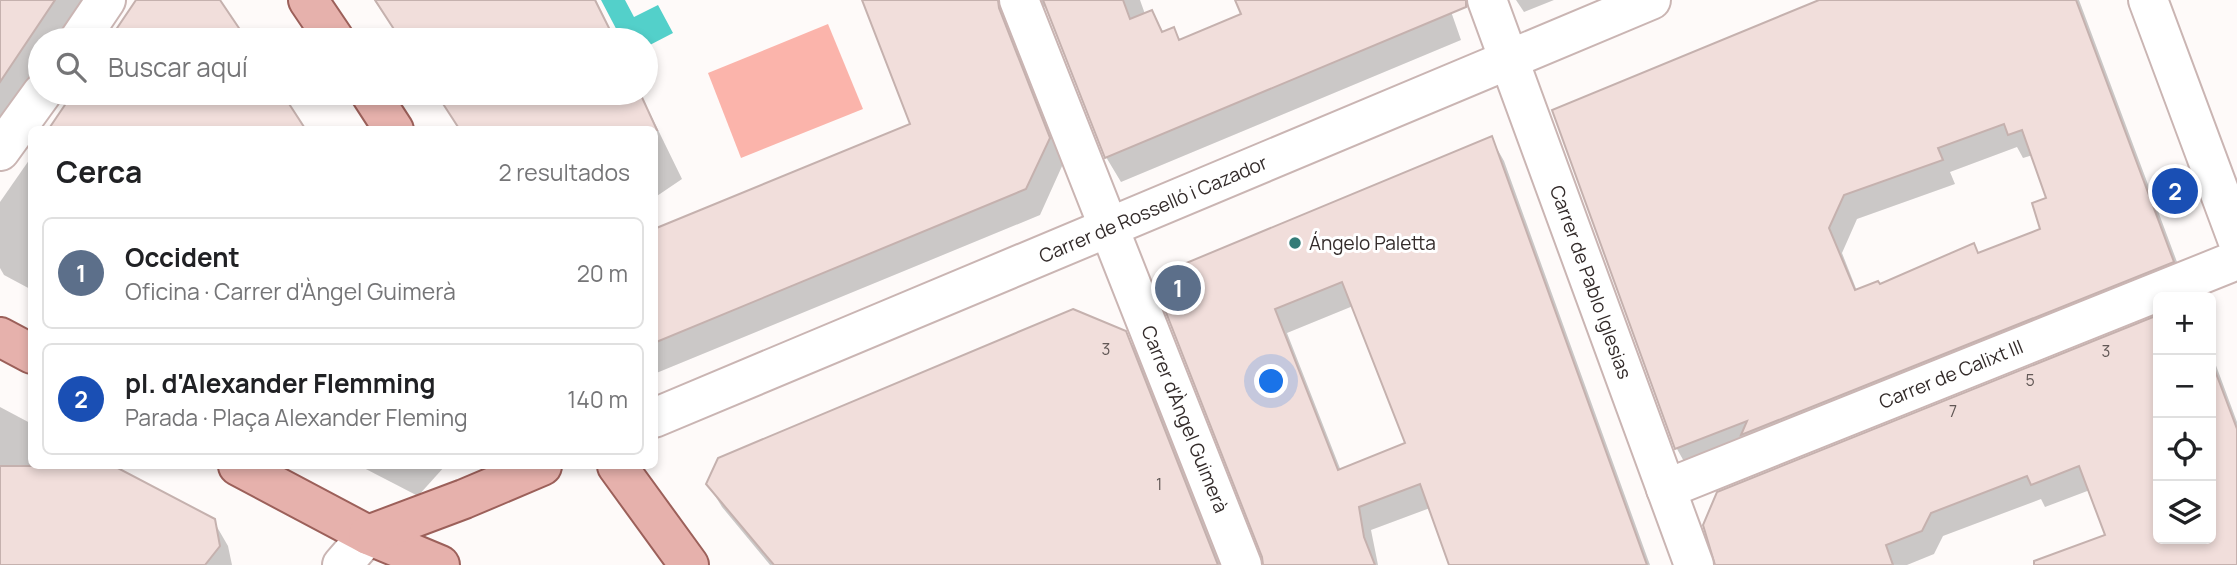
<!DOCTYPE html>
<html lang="es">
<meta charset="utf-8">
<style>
:root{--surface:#fff;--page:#f6f6f6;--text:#202124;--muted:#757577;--line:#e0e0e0;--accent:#d93025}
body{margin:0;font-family:Manrope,sans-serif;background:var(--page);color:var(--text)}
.controls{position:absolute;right:21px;bottom:21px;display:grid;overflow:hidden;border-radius:10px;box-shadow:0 4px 10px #0003}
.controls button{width:63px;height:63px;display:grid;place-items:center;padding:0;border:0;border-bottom:2px solid var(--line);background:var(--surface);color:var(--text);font:35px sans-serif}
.you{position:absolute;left:1272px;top:382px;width:24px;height:24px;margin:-18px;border:5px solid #fff;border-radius:50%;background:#1a73e8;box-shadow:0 0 0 10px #1a73e833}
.badge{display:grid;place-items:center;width:46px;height:46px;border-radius:50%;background:var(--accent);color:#fff;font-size:23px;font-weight:700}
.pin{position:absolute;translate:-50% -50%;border:4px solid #fff;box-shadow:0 2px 7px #0006}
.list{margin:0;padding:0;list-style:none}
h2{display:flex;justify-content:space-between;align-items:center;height:91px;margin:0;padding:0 28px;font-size:30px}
h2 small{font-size:23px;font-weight:400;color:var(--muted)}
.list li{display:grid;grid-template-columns:46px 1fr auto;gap:21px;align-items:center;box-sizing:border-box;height:112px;margin:0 14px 14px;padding:0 14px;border:2px solid var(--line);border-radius:10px}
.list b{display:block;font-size:26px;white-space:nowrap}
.list p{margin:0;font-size:23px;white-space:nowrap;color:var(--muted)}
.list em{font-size:23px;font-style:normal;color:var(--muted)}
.icon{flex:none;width:38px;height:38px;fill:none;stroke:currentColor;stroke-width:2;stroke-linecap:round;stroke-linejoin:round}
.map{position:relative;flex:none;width:2237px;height:565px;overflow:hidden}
.search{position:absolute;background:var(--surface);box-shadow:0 4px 10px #0003;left:28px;top:28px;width:630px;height:77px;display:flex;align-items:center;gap:18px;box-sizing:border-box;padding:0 24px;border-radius:38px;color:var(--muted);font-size:26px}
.panel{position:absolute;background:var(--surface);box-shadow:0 4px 10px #0003;left:28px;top:126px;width:630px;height:343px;border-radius:10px}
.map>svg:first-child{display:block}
</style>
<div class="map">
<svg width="2237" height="565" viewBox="0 0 2237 565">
<rect width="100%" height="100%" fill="#fefaf9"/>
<path fill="#fbb4ab" d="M828,24L863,109L741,158L708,73Z"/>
<path fill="#53d0ca" d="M601,0H625L634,17L658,5L673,33L646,47V40H622Z"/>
<g fill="#0003" fill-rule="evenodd">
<path d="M0,0H90L62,40H40V73L0,132Z"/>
<path d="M138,0H218L245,40H111Z"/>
<path d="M374,0H596L615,40H401Z"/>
<path d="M864,0H1140L1145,14L1151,12L1164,33L1174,30L1181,41L1244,15L1241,0H1447L1461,40L1121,182L1106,157L1047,8L1039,4L1063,164L1040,215L654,374V231L913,125Z"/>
<path d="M1516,0H1554L1524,12Z"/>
<path d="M1823,0H2079L2186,286L1690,472L1677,449L1554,111ZM2017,147L2023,158L2033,155L2048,199L2042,230L1979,254L1857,291L1842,253L1857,219L1955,184L1950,172Z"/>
<path d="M75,93H279L304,130H50Z"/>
<path d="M436,93H640L682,179L654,198V130H460Z"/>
<path d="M1491,138L1504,161L1650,565H1451L1430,508L1371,530L1378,565H1265L1264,557L1160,292ZM1353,306L1408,444L1341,471L1287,333Z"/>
<path d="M32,156V290L4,275L0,268V202Z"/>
<path d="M2158,317V539H2211V352L2237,422V565H2064L2107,536L2090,490L2045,507L2041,499L1943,536L1934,554L1907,565H1717L1718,494Z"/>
<path d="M1125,332L1139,356L1221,565H770L722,507L708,484Z"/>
<path d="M0,407L32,424V466H110L213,520L228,546L232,565H0Z"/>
<path d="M360,466H445L418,496Z"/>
</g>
<g fill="#f1dedb" stroke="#c5b1ae" stroke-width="2" fill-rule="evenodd">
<path d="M0,0H55L0,82Z"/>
<path d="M136,0H220L247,40H109Z"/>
<path d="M375,0H595L615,40H401Z"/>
<path d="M862,0H998L999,8L1050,138L1026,189L654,343V229L910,124Z"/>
<path d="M1043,0H1123L1130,19L1152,10L1162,32L1174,27L1179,40L1241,14L1235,0H1466V7L1105,158Z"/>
<path d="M1819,0H2076L2174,262L1741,435L1747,421L1675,449L1552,110ZM2004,124L2008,135L2022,130L2046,198L2032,203L2040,229L1978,253L1974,243L1880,284L1878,281L1855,290L1829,228L1844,195L1943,160L1938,148Z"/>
<path d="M73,93H282L306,130H48Z"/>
<path d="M436,93H640L657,130H460Z"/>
<path d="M1492,136L1647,565H1449L1420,484L1359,507L1364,537L1375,565H1263L1262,557L1158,292L1167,271ZM1342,282L1405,443L1338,470L1275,309Z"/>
<path d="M1073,309L1126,331L1218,565H774L706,484L718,458Z"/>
<path d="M2158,315V539H2211V360L2237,429V565H2034V561L2105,535L2079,466L2031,485L2027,476L1931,513L1922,531L1886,545L1893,565H1715L1703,525L1717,492Z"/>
<path d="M0,466H114L215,519L220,546L205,565H0Z"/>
</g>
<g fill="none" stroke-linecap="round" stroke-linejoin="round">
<defs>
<g id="minor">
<path d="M1019,0L1242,565"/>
<path d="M1487,0L1694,565"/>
<path d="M2148,0L2237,239"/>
<path d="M79,40L106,0"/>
<path d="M0,151L42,93"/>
<path d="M654,418L1651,0"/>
<path d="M1666,489L2237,260"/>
<path d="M342,565L368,535"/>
</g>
<g id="major">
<path d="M308,0L335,40"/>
<path d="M370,93L394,130"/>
<path d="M0,337L32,354"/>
<path d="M238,466L368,535L440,565"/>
<path d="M617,466L689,565"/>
<path d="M368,535L464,499L542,466"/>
</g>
</defs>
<use href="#minor" stroke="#cab5b3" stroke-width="42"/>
<use href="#major" stroke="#9c605a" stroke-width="42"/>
<use href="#minor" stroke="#fff" stroke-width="38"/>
<use href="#major" stroke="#e6b1ac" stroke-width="38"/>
</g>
<circle fill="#347c78" stroke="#fff" stroke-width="2.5" cx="1295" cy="243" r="7"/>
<g text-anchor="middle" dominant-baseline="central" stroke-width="6" stroke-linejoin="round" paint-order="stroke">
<g font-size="16" fill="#625856">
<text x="1106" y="349">3</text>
<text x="2106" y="351">3</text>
<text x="2030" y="380">5</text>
<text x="1953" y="411">7</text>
<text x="1159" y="484">1</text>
</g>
<g font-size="19" fill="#332b2a" stroke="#fff">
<text transform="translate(1153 209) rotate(-23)">Carrer de Rosselló i Cazador</text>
<text transform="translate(1591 282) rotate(70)">Carrer de Pablo Iglesias</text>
<text transform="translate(1951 374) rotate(-22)">Carrer de Calixt III</text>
<text transform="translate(1185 419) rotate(68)">Carrer d'Àngel Guimerà</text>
</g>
<g font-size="19" fill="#332b2a" stroke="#fff" text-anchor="start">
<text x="1309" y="243">Ángelo Paletta</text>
</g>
</g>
</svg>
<div class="controls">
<button>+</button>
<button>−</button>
<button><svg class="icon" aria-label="locate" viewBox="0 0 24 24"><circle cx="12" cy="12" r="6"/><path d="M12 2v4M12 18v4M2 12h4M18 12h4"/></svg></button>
<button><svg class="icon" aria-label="layers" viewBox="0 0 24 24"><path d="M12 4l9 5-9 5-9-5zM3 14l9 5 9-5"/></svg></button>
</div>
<div class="you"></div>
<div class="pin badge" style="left:1178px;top:288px;background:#5c6f8a">1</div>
<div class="pin badge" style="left:2175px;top:191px;background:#1a4fb4">2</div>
<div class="search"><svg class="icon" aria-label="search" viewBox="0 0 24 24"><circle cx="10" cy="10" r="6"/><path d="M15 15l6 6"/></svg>Buscar aquí</div>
<section class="panel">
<h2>Cerca<small>2 resultados</small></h2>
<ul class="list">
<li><span class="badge" style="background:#5c6f8a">1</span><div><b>Occident</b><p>Oficina · Carrer d'Àngel Guimerà</p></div><em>20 m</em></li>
<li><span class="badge" style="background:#1a4fb4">2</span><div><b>pl. d'Alexander Flemming</b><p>Parada · Plaça Alexander Fleming</p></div><em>140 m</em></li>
</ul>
</section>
</div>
